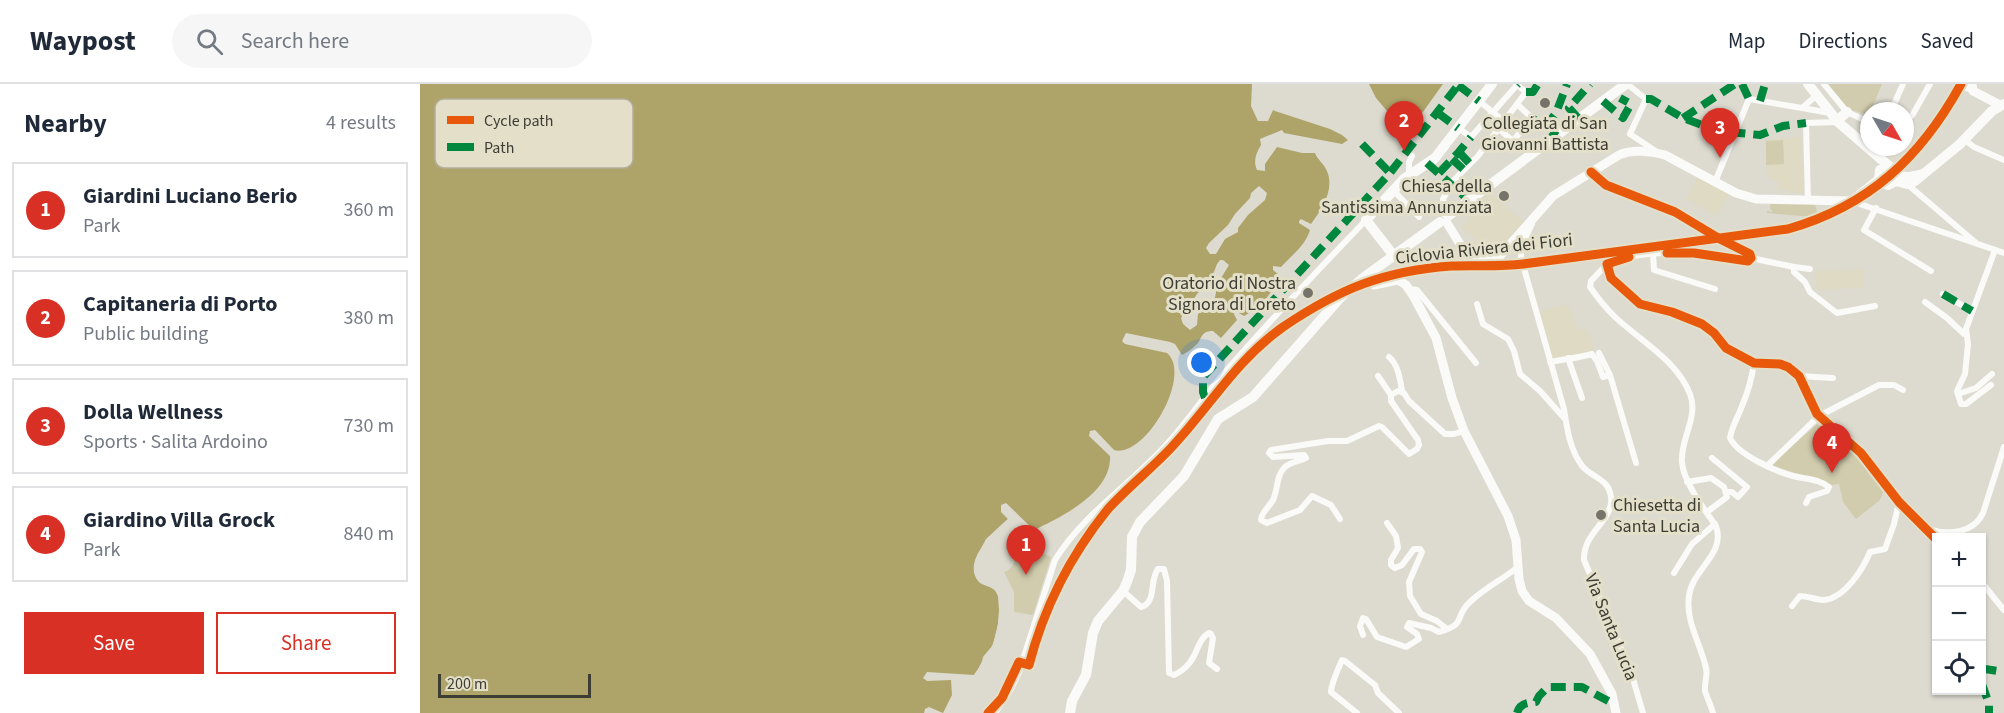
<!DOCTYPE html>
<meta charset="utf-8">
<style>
:root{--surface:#fff;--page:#f6f6f7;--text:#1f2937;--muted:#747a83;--line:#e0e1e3;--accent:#d93025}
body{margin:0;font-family:"Source Sans 3",sans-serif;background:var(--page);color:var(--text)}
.controls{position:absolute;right:18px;bottom:18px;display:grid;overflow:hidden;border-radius:0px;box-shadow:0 2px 4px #0004}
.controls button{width:54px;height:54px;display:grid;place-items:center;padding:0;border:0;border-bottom:2px solid var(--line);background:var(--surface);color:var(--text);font:30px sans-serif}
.compass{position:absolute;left:1440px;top:18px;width:54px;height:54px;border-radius:50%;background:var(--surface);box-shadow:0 2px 4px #0004;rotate:129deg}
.scale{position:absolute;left:18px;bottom:15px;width:153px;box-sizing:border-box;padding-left:6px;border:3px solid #3e3d34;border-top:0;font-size:16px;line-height:21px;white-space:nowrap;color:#3e3d34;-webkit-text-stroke:4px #e3dfc9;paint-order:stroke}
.you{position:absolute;left:782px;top:279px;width:21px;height:21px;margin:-15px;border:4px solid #fff;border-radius:50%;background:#1a73e8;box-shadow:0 0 0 9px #1a73e833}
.badge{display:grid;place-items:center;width:39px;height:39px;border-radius:50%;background:var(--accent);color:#fff;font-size:20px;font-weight:700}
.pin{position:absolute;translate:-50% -50px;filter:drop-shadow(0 2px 3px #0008)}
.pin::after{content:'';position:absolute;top:32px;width:21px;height:18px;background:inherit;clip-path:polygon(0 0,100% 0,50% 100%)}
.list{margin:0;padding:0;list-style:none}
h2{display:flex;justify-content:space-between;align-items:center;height:78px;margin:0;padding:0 24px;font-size:26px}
h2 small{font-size:20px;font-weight:400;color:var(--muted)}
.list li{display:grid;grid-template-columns:39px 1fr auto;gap:18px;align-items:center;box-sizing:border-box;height:96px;margin:0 12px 12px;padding:0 12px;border:2px solid var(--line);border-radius:0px}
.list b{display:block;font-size:22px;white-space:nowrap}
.list p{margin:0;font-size:20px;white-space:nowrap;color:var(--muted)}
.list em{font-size:20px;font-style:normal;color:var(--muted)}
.actions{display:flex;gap:12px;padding:18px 24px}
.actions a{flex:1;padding:14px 0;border:2px solid var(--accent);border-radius:0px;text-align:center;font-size:21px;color:var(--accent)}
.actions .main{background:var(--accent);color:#fff}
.icon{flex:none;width:33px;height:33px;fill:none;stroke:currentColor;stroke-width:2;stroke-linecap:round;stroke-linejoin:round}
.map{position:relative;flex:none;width:1584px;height:629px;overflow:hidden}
header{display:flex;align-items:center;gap:36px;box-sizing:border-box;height:84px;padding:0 30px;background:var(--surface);border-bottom:2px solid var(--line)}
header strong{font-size:28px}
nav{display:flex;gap:33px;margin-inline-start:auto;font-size:21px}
.search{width:420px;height:54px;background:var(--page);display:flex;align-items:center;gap:15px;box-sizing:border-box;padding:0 21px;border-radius:33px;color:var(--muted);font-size:22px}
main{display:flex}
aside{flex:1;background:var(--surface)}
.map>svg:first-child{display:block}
</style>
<header>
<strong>Waypost</strong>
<div class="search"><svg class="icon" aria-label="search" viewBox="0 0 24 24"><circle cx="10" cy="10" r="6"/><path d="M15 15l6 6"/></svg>Search here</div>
<nav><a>Map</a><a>Directions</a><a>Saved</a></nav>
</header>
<main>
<aside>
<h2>Nearby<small>4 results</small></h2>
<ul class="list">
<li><span class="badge">1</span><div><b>Giardini Luciano Berio</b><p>Park</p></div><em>360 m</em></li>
<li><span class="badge">2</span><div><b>Capitaneria di Porto</b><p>Public building</p></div><em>380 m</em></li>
<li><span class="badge">3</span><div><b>Dolla Wellness</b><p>Sports · Salita Ardoino</p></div><em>730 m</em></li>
<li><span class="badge">4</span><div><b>Giardino Villa Grock</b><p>Park</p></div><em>840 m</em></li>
</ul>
<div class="actions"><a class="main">Save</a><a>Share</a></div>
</aside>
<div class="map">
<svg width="1584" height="629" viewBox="0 0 1584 629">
<rect width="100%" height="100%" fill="#dddbcf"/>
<g fill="#dedac4">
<path d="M1381,53L1384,109H1368V106H1358V96H1350V92L1347,91L1345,56Z"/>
<path d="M1278,93L1309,109L1297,132L1266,115Z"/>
<path d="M1068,108L1105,138L1077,171L1058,169L1049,165L1056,155L1041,144Z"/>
<path d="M1443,185L1444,204L1396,206L1395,187Z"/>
<path d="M1145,220L1151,226L1158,245L1168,247L1174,266L1133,277L1118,228Z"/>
</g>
<g fill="#d1ccad">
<path d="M1407,0H1462L1449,31L1428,25Z"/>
<path d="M1363,56L1364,80L1346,81V57Z"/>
<path d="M1395,119L1397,129L1393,133L1347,129V127L1353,128L1350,124V120Z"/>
<path d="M1397,340L1436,372L1465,404L1460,416L1436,435L1423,418L1419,400L1411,401L1351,381Z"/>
<path d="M593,450H596L612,464L631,473L613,531L594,528V508L584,488C593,485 596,478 593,470L585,464Z"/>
</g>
<g fill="#aea46a">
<path d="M0,0H832L831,22L838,37H848L853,26L855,27L910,45L922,51L928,56L922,60L864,49L862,46L840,55L841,61C836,69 833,77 837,86L845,87V80L857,63L882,69H895C897,75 903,79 906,85C916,104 902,125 891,140L881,135L879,137V139L890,146C885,162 873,170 861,183L853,182V186L859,191C852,211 842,221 824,232L814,226L813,228L817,236L801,254L793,247C779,247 783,256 775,262C771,266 767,268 762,271L755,260L750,258L706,249L702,257L705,260L747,269C773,291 725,375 694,366L675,346L670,347L669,352L690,372C692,409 641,433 614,446L586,419L581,421V428L588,435C575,446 542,477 558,497C563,503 572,501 577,509C583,520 577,553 571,564C569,568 564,570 563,575C560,581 559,585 554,591L507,588L503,594L507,597L531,596L532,611L523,629L509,623L505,625L504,629H0Z"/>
<path d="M949,0H1023L995,39L991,40L985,45L989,35L985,31L989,26L984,22L979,29L972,21L967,27L956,14Z"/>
</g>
<g fill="#dddbcf">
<path d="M839,102L847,109L845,116L828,131L818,144V148L805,155L796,170H790L786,164L789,159L808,141L815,130L830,114L831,109Z"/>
<path d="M800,176H803L809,181L798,199L794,218L778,230L777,241L770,246L763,240L761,234L777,210L792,193L797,180Z"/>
<path d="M588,435L590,436L569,457L559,475L557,488L559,494L574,501L581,510L582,532L575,562L565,575L563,585L554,594V591L562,579L563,573L573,561L578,540L579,526L578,512L575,506L557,495L554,488L556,474L566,455Z"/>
</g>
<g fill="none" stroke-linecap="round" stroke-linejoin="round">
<g stroke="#fafaf8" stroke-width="6">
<path d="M1207,0L1226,15L1210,50L1237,68"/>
<path d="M1404,0L1427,28L1449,38"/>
<path d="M1539,0L1553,7"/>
<path d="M1397,11L1382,24L1410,29"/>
<path d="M1059,17L1085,38"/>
<path d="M1471,27L1483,0"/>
<path d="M1485,39L1493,30L1510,0"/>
<path d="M1038,44L1051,53L1097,1"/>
<path d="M1079,45L1093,57L1112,34L1097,20"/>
<path d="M1545,56L1554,63L1584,76"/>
<path d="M1171,88L1186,101L1255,128L1300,155L1330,170L1331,174L1328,177C1281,170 1232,161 1187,180L1191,194L1220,220L1252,228L1282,240L1294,249L1306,264L1334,279L1360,280L1368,283L1379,292L1397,330L1441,369L1479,418L1516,455"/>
<path d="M989,92V78L992,72"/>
<path d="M1295,98L1329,15L1382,24"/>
<path d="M1487,100L1555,158"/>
<path d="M973,106L999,133"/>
<path d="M1388,117L1386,39L1418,38"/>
<path d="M1431,117L1584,169"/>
<path d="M1456,124L1444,146L1511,187"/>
<path d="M1024,130L1023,115L1034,96L1058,72L1106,8L1096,0"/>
<path d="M1112,140L1101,163V174L1144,325C1147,345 1150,367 1163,383C1173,394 1189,395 1191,413C1194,437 1163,447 1164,476L1211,588L1223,629"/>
<path d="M1233,170L1234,186L1295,205"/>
<path d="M1331,174L1374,183L1390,185"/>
<path d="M1187,180L1171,197L1170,203C1177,213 1185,223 1194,232C1219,256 1257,276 1270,310C1279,333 1260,355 1262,378C1263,397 1284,425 1296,442C1306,471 1272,485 1269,512C1265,536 1281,561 1286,584C1288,592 1284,599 1285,607C1287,614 1291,621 1293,629"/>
<path d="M1374,183V188L1385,198L1390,208L1417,229L1455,222"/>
<path d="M990,205L997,206L1056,279"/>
<path d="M1523,210L1552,227"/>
<path d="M1505,218L1527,234L1544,250H1546"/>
<path d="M1057,220L1063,240L1088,255L1094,267L1100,290L1120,307L1145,335"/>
<path d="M1179,269L1190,291L1216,379"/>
<path d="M969,273C978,280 980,295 982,307"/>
<path d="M1148,274L1162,314"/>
<path d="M1130,278C1145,275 1158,274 1172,270L1177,277L1183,293L1190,291"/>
<path d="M1334,279C1332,293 1328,308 1322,322C1318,333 1312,342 1310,354C1318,371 1355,387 1373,392C1386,395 1399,395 1409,403L1407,407L1389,413L1386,419"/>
<path d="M958,292L971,311"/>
<path d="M1379,292L1413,294"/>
<path d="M1571,301L1546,320H1541L1537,307L1545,290L1548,260L1546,245L1575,166"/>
<path d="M1538,310L1556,304L1572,290"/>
<path d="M1292,374L1327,403L1318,413L1312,408H1306"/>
<path d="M1347,382L1399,332L1459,301H1474L1483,306"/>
<path d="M1267,398L1291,394L1304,403L1307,413L1287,428"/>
<path d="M920,435L911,421L892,412L880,426L847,439L841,436C841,429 849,423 853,416C858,406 856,392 864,384C871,377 879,378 886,374L884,371L853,373L849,369L851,366L908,357H927L959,342L962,343L989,370L997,365L999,361L998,356L971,317V311L978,307L984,309L989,317L1025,350H1034L1044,347"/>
<path d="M967,439L976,452L978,464L971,476V481L975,484L982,481L994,465H1000L1002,468L989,498L990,512L1001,530L1017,537L1027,545"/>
<path d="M1508,445C1528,451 1553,450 1563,429L1584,363"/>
<path d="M1254,489L1272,460L1295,440"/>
<path d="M1562,499L1584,526"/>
<path d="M703,507L721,523C737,519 729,496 738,485H744L747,497L749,589L754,591C780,579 774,557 789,549L791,550L793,554L789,579L797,585"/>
<path d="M1372,522L1380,512C1388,512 1396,516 1404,516C1425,514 1443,485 1450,468L1465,465L1474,440L1479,418"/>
<path d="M943,551L940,542L943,534L946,535L957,553L986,563L999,555L997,550L987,543L989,539L1011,544L1019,548C1049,539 1032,534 1051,517C1065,504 1083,495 1098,483"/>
<path d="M575,629L591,605L599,588L635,476C663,430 710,401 746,361C767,338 785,311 806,287C851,235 899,185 946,136"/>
<path d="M937,629L911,608C911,600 919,583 922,576L925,577L955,601L958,609L979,629"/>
</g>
<g stroke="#fafaf8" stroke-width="9">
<path d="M1552,0L1553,7L1580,21"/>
<path d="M1027,139L1048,173H1079L1133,112L1199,71C1212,65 1231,67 1245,71L1316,109L1336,115L1431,117L1459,95"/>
<path d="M943,194L954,201L978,196L986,201L994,213L1016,254L1032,314L1044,347L1088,432L1096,456L1099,495L1102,507L1109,517L1136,534L1170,570L1192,610L1196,629"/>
</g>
<g stroke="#fafaf8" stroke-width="10">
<path d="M1388,0L1418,38L1469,82C1472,84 1474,87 1477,89C1484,96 1495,92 1503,90"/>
<path d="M1420,34L1427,28"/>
<path d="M1469,82L1460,86L1459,95L1463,99L1468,101L1476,97"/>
<path d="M1476,97L1487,100L1495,97L1540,60L1572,27L1584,20"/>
<path d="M1028,132L1206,0"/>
<path d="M974,172L946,136L984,95L1015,74L1072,0"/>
<path d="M650,629L652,617L666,591L673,549L678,537L703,507L707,498L711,486L712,453L720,438L764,392L798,335L833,313L920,214L943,194L1020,138"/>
</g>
<g stroke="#00873e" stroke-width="8" stroke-dasharray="15 8" stroke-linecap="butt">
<path d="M1322,0L1329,15"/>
<path d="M1038,1L1059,17"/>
<path d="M1097,1L1098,0"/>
<path d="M1106,8H1113L1118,0"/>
<path d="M1226,15H1231L1263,34L1298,47L1340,51L1363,42L1386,39"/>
<path d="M1183,17L1203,34L1211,20L1200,14"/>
<path d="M1340,17L1345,0"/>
<path d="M1018,29L1038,44"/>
<path d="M1112,34L1137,52"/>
<path d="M1263,34L1315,0"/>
<path d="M1159,35L1149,24L1170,0"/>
<path d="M1125,43L1136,29L1147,0"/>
<path d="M942,60L970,89"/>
<path d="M1039,68L1050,80"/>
<path d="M1032,75L1044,86"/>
<path d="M1007,79L1044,112"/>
<path d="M1019,89L1038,69L1051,53"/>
<path d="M1523,210L1552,227"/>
<path d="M785,314L783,308V293L970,89L1039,0"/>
<path d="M1562,587L1565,585L1584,588"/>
<path d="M1562,600L1569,620V629"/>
<path d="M1097,629C1100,619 1107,619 1116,618L1119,612L1128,603H1162L1194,620"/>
</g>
<defs>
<g id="cycleway">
<path d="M1171,88L1186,101L1255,128L1300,155L1330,170L1331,174L1328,177L1274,169H1247"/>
<path d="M1209,173L1187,180L1191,194L1220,220L1252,228L1282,240L1294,249L1306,264L1334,279L1360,280L1368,283L1379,292L1397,330L1441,369L1479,418L1516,455"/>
<path d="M568,629L582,614L599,578L609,581C624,523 650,472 688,425C707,404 730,386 750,365C790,323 814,278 863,243C919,205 963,187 1031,182C1055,181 1079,183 1103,180C1191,168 1279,156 1368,145C1449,122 1501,73 1541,0"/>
</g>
</defs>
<use href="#cycleway" stroke="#e3dfc9" stroke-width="13"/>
<use href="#cycleway" stroke="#e8590c" stroke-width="9"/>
</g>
<g fill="#76746a" stroke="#e3dfc9" stroke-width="2">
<circle cx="1125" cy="19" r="6"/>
<circle cx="1084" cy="112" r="6"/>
<circle cx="888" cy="209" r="6"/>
<circle cx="1181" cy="431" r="6"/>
</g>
<g text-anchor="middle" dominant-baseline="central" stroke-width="6" stroke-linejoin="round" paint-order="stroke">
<g font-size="18" fill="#3e3d34" stroke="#e3dfc9" text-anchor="end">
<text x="1125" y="39" text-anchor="middle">Collegiata di San<tspan x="1125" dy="21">Giovanni Battista</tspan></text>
<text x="1072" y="102">Chiesa della<tspan x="1072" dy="21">Santissima Annunziata</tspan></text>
<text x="876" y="199">Oratorio di Nostra<tspan x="876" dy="21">Signora di Loreto</tspan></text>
<text x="1193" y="421" text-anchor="start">Chiesetta di<tspan x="1193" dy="21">Santa Lucia</tspan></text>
</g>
<g font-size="18" fill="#3e3d34" stroke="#e3dfc9">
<text transform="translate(1064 165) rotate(-6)">Ciclovia Riviera dei Fiori</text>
<text transform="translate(1191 543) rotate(68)">Via Santa Lucia</text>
</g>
</g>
<rect x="15" y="15" width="198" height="69" rx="9" fill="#e3dfc9" stroke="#b2ae9c" stroke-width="1.5"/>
<rect x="27" y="32" width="27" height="8" fill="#e8590c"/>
<rect x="27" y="59" width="27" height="8" fill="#00873e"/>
<g font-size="16" fill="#3e3d34">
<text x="64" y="42">Cycle path</text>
<text x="64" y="69">Path</text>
</g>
</svg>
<div class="controls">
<button>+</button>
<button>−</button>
<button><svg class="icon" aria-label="locate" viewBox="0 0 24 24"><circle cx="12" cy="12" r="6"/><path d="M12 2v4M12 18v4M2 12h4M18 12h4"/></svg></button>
</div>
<svg class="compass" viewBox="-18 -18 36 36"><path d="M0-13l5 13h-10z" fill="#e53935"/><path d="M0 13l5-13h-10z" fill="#747a83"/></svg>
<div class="scale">200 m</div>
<div class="you"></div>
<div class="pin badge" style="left:606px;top:491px">1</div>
<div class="pin badge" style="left:984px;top:67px">2</div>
<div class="pin badge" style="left:1300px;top:74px">3</div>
<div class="pin badge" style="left:1412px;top:389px">4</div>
</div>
</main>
